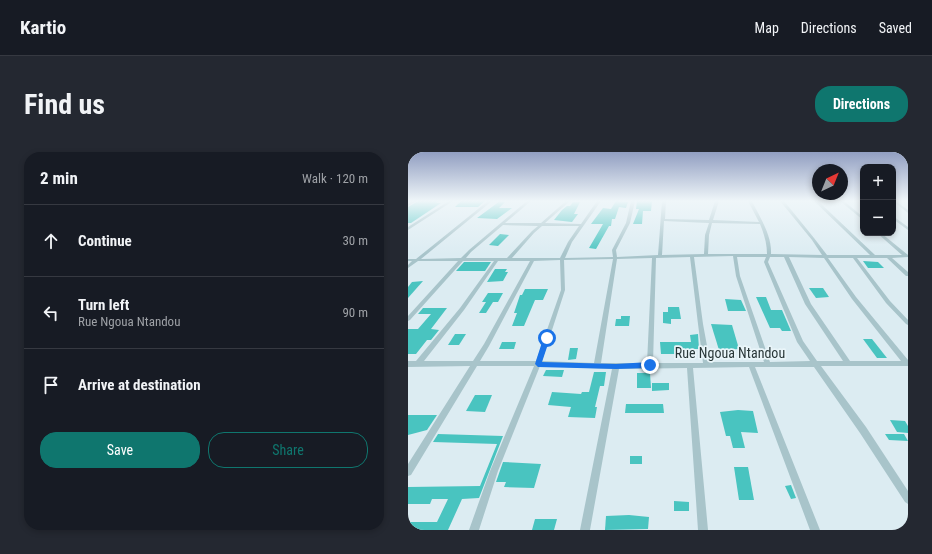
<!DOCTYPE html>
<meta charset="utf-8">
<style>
:root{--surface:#171b24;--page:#242831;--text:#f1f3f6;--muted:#9ea1a6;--line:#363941;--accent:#0f766e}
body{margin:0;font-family:"Roboto Condensed",sans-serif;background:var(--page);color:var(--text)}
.controls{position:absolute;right:12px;top:12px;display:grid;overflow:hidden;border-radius:8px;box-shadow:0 2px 6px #0003}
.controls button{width:36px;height:36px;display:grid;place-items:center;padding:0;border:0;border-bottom:1px solid var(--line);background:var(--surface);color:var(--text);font:20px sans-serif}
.compass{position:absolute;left:404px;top:12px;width:36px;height:36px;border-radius:50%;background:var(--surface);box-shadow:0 2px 6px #0003;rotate:43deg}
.stop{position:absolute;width:12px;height:12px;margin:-9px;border:3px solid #1a73e8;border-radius:50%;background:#fff}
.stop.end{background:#1a73e8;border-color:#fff;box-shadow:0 1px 4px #0008}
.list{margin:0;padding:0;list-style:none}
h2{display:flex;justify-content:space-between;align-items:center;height:52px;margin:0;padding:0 16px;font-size:17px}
h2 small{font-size:13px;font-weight:400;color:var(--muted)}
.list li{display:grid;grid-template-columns:26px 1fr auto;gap:12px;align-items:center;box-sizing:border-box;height:72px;padding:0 16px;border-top:1px solid var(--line)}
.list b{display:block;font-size:15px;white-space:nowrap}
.list p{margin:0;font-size:13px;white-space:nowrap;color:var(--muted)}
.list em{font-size:13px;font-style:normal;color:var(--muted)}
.actions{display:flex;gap:8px;padding:12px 16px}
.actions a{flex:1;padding:9px 0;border:1px solid var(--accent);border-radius:16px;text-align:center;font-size:14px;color:var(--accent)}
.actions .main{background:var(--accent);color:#fff}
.icon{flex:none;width:22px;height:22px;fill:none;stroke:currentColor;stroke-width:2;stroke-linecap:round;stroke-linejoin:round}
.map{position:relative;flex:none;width:500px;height:378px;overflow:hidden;border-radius:16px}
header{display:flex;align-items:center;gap:24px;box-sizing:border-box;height:56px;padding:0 20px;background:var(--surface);border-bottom:1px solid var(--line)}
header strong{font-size:19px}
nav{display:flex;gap:22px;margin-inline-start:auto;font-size:14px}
.intro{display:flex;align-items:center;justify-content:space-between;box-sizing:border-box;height:96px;padding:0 24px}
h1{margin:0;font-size:28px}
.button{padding:10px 18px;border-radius:16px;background:var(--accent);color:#fff;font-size:14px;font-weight:700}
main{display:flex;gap:24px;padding:0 24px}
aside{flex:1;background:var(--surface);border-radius:16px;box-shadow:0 2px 6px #0003}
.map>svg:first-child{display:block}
</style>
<header>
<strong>Kartio</strong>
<nav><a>Map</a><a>Directions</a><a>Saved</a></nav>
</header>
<div class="intro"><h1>Find us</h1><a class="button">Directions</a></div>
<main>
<aside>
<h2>2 min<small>Walk · 120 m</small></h2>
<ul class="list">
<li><svg class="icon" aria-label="ahead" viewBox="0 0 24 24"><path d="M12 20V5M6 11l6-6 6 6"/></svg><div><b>Continue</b></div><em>30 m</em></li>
<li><svg class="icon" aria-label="left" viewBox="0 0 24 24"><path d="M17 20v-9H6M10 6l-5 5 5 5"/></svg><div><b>Turn left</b><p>Rue Ngoua Ntandou</p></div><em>90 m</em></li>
<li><svg class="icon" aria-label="arrive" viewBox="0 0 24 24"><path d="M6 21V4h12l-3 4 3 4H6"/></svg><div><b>Arrive at destination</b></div></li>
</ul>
<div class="actions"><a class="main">Save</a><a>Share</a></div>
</aside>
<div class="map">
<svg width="500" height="378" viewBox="0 0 500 378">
<rect width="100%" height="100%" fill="#dcecf2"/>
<g fill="#49c4c0">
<path d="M10,49H31L28,51H33L3,71H0V55Z"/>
<path d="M53,49H77L70,55H47Z"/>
<path d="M92,49L97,50L91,56H104L89,67L69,66Z"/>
<path d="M208,49L220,50L218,56L211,55L207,67H204L203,74H201L188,97L181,96L195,72H183L195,56L203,57Z"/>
<path d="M229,49H244L243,59H235L234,72H225L231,57H228Z"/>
<path d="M165,50H172L166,62H170L164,70L146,68L154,58L159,54H162Z"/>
<path d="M92,82L101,83L90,94L81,93Z"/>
<path d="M455,109L470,110L476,116H460Z"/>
<path d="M56,110H83L77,119H48Z"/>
<path d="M87,117H99L97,120H100L95,129L79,130Z"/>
<path d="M15,129L0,146V135L4,130Z"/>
<path d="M401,136H415L421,145L408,146Z"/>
<path d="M117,137H140L135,148H127L116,174H104L109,161H106L112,143H114Z"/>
<path d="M80,141H95L90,150H85L78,161H71L78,150H74Z"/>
<path d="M348,145H358L363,158H374L383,179H374L372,176H362Z"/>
<path d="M317,147L333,148L338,159H320Z"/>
<path d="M260,155H271L273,167H263V172L255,171V160H260Z"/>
<path d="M15,156H39L23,177L31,178L23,188H19L8,202H0V177H10L23,162H10Z"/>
<path d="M213,164H222L221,174H207L208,167H213Z"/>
<path d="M303,172L324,173L331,197L311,198Z"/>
<path d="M47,182H58L51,193H40Z"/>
<path d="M290,182L291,197H275L276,206H269L268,202H253L252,190H283L282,183Z"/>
<path d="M455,187H464L479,206H469Z"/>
<path d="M94,190H108L106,197H91Z"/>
<path d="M162,196H170L168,207L160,208Z"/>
<path d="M138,218H156L154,225L135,224Z"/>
<path d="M186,220H198L196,234H192L187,255H189L187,266L160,265L163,255L140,253L144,240L173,242L174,240H181Z"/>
<path d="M229,221H242L243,236H229Z"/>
<path d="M244,231H261V238L244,239Z"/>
<path d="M67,243H84L77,260L58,259Z"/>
<path d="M218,252H255L256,261H217Z"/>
<path d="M330,258L345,259L350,281L333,280L337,296H325L322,284H318L312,260Z"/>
<path d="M0,263H29L19,278L0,283Z"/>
<path d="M482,268L497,269L500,274V281L489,280Z"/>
<path d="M30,282L95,284L71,346L54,347L40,378H0V370H29L40,347H24L22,352H0V335L72,334L89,292L25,290Z"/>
<path d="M477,282H496L500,289L481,288Z"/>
<rect x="222" y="304" width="12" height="8"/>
<path d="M95,310L133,312L126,336L96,335L98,330H88Z"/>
<path d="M326,315H340L346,348H331Z"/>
<path d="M383,333L388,346L383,347L377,334Z"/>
<path d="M266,349L281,350V359H266Z"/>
<path d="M221,363L241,365L240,377L197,378L198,364Z"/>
<path d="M127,367H149L146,378H124Z"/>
</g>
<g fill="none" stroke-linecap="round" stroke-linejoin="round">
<g fill="#a8c4ca" fill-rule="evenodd">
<path d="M4,49H9L0,54V52Z"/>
<path d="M41,49H45L0,78V75Z"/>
<path d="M80,49H84L13,107L53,106L61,98L119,49H123L97,71H133L158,49H162L137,71L173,72L189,49H193L164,90L157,106L205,105L204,98L218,71L223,49H227L222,71L208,98L209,105L250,103L254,49H258L257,67L301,68L307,49H311L305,68L351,70L340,49H344C352,66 364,83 363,102L414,103L404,88L372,49H376L406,86L419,103H462L406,49H410L467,103H494L469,81H473L500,103V105L484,106L500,120V124H498L479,106H449L482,149L500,168V173L498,172L478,151L445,106H420L448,145L500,208V214H413L458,275L500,339V352L497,350L452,281L406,215H347L412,378H402L341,215L285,216L300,378H290L279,216L211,217L182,378H172L204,217L132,214L90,319L71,378H61L82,319L126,214H69L3,323L0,324V312L62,214L0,215V209H8L52,156L86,109H55L2,168L0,169V164L50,109H10L0,116V113L4,109H0V107H8ZM256,69L301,71L297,83L296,102L254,103ZM304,71L352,72C356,82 359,91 359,102H300L301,83ZM95,73L130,74L124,79L99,106H58L63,100ZM134,74H171L160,90L152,106H104L126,81ZM325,104L328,124L356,210H302L295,172L286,105ZM282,105L290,172L295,211H245L248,106ZM329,105H358L356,110L389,190L402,209L362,210L332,124ZM362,105H376L397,152L435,209H409L395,189L360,110ZM381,105L416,106L444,147L493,209H442L403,152ZM244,106L239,211H193L209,107ZM205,107L186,211L134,209L157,138L156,108ZM152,108L153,138L128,209H72L81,194L126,109ZM90,109H122L76,192L65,209H16L56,158Z"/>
<path d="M432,49H436L455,65V68Z"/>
<path d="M485,49H488L500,58V61Z"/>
<path d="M485,64L500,75V78L485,67Z"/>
</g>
</g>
<linearGradient id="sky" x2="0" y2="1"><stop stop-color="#919ec1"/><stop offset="0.48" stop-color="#eff6f9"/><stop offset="1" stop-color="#eff6f9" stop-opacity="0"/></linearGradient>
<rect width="500" height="102" fill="url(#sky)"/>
<path fill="#1a73e8" d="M136,184L142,186L134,210L208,212L242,210L246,213L242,216L208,217L130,215L127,212Z"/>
<g text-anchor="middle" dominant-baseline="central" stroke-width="3.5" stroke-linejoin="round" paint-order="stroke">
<g font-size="14" fill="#283637" stroke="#e9f5f9">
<text x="322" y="201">Rue Ngoua Ntandou</text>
</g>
</g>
</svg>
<div class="controls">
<button>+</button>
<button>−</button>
</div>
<svg class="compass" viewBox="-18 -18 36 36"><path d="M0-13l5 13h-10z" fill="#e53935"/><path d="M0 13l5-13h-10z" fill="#9ea1a6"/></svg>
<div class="stop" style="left:139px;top:186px"></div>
<div class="stop end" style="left:242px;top:213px"></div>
</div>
</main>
